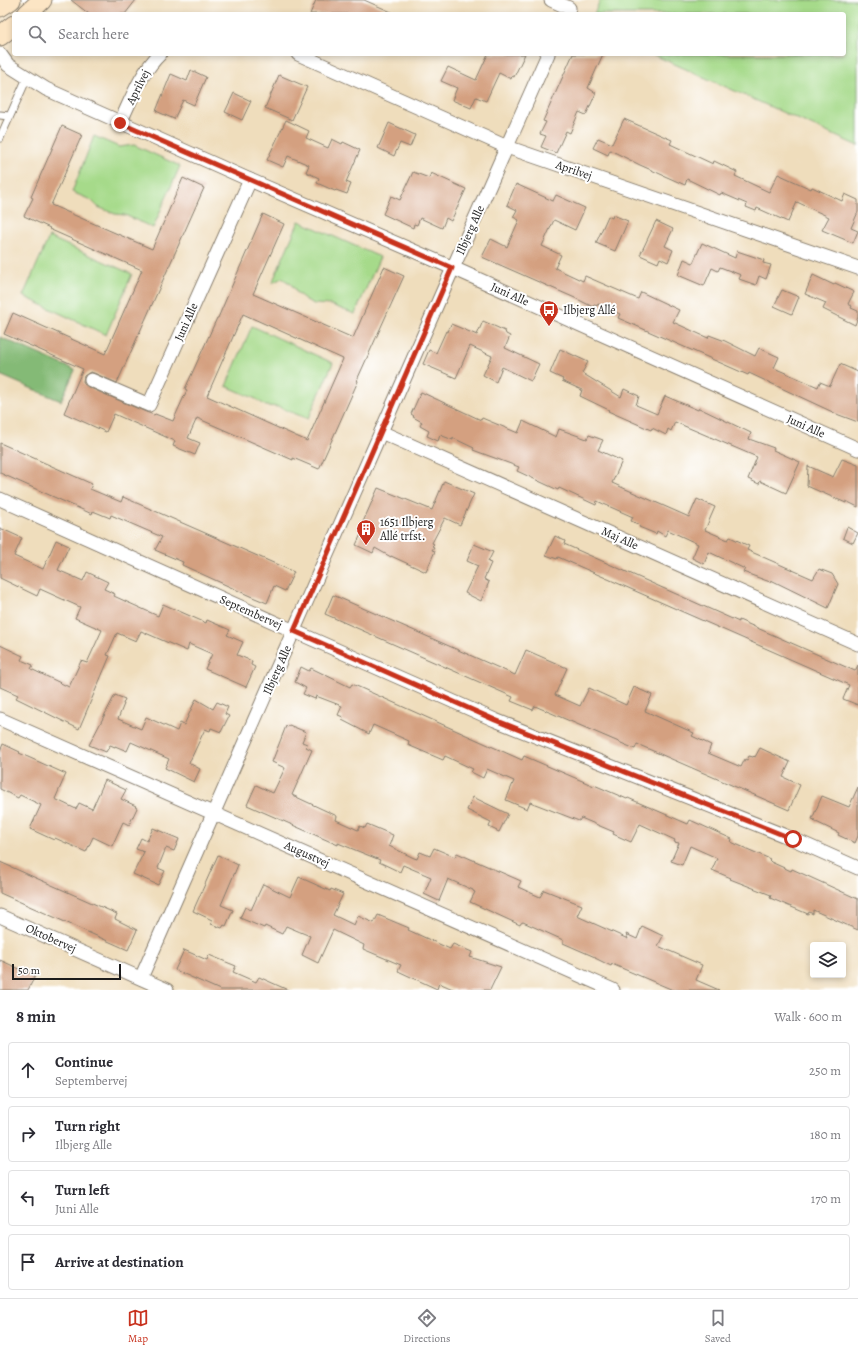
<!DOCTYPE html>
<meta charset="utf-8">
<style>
:root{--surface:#fff;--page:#f2f2f3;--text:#2b2b33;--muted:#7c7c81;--line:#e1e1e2;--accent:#c8321e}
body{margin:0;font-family:Alegreya,serif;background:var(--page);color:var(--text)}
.controls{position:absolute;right:12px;bottom:12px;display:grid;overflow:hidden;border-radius:4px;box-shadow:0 2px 6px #0003}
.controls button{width:36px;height:36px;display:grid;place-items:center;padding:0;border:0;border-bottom:1px solid var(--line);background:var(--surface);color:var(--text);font:20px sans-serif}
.scale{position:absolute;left:12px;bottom:10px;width:109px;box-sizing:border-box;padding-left:4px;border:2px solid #1c1c1c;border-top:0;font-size:11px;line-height:14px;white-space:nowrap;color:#1c1c1c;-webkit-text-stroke:3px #fff;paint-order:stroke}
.stop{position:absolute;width:12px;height:12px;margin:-9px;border:3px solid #c8321e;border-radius:50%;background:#fff}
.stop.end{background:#c8321e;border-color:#fff;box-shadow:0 1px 4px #0008}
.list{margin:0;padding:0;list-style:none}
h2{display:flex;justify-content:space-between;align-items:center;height:52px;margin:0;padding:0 16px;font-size:17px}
h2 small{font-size:13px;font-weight:400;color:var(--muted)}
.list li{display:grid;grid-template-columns:26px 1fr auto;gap:12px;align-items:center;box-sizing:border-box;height:56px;margin:0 8px 8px;padding:0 8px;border:1px solid var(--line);border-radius:4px}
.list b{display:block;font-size:15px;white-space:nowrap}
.list p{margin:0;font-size:13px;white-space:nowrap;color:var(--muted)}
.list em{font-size:13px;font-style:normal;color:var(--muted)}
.icon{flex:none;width:22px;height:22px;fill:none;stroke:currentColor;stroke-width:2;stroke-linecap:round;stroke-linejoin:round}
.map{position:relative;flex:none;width:858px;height:990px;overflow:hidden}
.search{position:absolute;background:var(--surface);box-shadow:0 2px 6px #0003;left:12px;right:12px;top:12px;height:44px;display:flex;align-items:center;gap:10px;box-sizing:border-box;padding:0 14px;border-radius:4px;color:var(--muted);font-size:15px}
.sheet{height:308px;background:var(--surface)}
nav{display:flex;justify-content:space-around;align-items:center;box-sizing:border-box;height:56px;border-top:1px solid var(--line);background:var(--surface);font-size:11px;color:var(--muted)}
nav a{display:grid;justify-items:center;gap:2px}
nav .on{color:var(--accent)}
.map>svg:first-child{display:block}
</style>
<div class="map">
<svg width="858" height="990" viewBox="0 0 858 990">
<rect width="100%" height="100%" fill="#fff"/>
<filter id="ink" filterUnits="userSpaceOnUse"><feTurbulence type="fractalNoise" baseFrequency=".025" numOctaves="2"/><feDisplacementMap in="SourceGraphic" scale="8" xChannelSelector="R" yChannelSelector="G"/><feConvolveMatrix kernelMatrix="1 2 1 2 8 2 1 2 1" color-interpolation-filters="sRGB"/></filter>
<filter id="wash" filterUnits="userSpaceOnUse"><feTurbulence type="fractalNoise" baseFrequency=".012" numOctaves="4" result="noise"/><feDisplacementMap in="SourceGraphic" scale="16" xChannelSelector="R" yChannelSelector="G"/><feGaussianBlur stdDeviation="0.9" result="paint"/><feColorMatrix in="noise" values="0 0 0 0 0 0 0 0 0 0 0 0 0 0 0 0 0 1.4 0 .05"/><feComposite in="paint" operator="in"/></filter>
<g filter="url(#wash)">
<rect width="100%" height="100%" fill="#efddbc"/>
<g fill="#a6da8a" stroke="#617b53">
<path d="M600,0H858V146L652,54H844V14H594Z"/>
<path d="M94,136L119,147L134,145L180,166L153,228L125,215L115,214L98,207L91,200L72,192Z"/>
<path d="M299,221L380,257L355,314L331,305L314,304L306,300L297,293L291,284L282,278L272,283Z"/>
<path d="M49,237L132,274L106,335L23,296Z"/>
<path d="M252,326L333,363L308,419L279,407L266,406L256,399L226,386Z"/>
</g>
<path fill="#84ba76" stroke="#506b49" d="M0,337L75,370L61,401L0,375Z"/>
<g id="blocks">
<g fill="#d4a080" fill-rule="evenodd">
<path d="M71,0H136L125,14H89Z"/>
<path d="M316,0H364L396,14H310Z"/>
<path d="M488,54H525L514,77L512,76L511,79L499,73L486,101L476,97L471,108L452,100L457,88L441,81L448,67L476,80Z"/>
<path d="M573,54H603L588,88L596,93L586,115L579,112L570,133L566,131L556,153L541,147L546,136L540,134L546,122L543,121Z"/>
<path d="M191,70L206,77L194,105L183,100L174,119L156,111L171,74L187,81Z"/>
<path d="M279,75L307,87L292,120L265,108Z"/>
<path d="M234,93L251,101L242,120L225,112Z"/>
<path d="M624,119L672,140L670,144L713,164L714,161L737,172L735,176L769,192L778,174L811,189L812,187L842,201L845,194L858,200V212L851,228L858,231L853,243L822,230L829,217L797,202L788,222L757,208L756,211L746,207L747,204L726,195L721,193L720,195L687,179L685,185L640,165L610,150L608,155L593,148L598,138L612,144Z"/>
<path d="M286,120L309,131L306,138L328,148L332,139L342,144L343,142L360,150L346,182L351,184L347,194L336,190L335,191L317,183L319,178L306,172L309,165L288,156L283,167L267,160Z"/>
<path d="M389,123L415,135L410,147L400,143L394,156L378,148Z"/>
<path d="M62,126L82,135L51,205L152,249L183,178L204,188L117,383L94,373L90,372L84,376L83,381L84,384L88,387L146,412L154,415L155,414L173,421L187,390L185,389L217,318H218L263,214L284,224L253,294L353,338L384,267L404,276L357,380L358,381L319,469L293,458V460L197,418L188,438L200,443L195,455L173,446L175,441L114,414L106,432L64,413L83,369L4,334L13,313L105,354L142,270L49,229L50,228L24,216L33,198L31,197ZM243,314L343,359L307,441L207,396Z"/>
<path d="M413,172L429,178L431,173L466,189L451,221L446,218L442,228L420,218L417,225L414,224L413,228L383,214L391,196L400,200Z"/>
<path d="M516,184L553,201L556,195L585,208L575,230L554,220L542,246L561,255L555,268L583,281L585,276L638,299L641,292L679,310L673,322L708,338L709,335L725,341L755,356L759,348L779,357L774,368L818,387L820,382L830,386L840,364L858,372V422L839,415L749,373L748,375L632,324L618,318L620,314L598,304L597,306L594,305L593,307L575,298L482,257L491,239L507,247L519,220L513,217L517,210L507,205Z"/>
<path d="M613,215L628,221L615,251L596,243L608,216L612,218Z"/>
<path d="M656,221L673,229L665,246L673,250L668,262L660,258L658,263L640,255Z"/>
<path d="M702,243L735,258L737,251L764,260L763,263L771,265L766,279L759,276L756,285L739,279L741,275L720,267L718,271L712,268L704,286L678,275L684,259L693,263Z"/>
<path d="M813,275L834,285L835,283L854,292L848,304L852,306L851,308L858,311V317L855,325L823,309L826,303L805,294Z"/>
<path d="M782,290L799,297L792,314L774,306Z"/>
<path d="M483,321L505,331L506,334L510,336L505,348L539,364L531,381L502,367L496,382L483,375L492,356L470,346L456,378L423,364L429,350L436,353L446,331L448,332L451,324L477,335Z"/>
<path d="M560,349L588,362L582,373L621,397L624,389L639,396L636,405L657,414L665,396L698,410L699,408L751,433L749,439L774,448L773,450L800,462L786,493L760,481L759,484L748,479L757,457L675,422L671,431L668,429L666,435L652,428L651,430L608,411L609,410L580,396L582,390L562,381L563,379L550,373Z"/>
<path d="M421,392L481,420L482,418L518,433L523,421L556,437L559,429L587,439L589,435L603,440L598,450L622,461L612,483L689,517L697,499L715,507L705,530L728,540L730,537L749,546L747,550L813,579L819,569L832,574L838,584L828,608L771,580L770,582L743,572L745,569L709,552L704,564L692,558L698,544L668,530L665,536L657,531L656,534L639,527L640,525L631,521L633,517L597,501L596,505L559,488L558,490L517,471L519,467L473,450L474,448L453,438V440L440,435L438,441L427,436L429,431L420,426L422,422L413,417L414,416L411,414Z"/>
<path d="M0,443L92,484L90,489L121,502L123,497L294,572L285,591L274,586L267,603L250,596L182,565L183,562L155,550L162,537L111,515L110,518L93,511L92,514L0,473Z"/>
<path d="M842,459L858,465V507L846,501V503L807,486L808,466L833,477Z"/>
<path d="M444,481L474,494L460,525L445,518L432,543L434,544L432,546L434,547L432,550L435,551L426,572L391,556V557L375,548L373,553L356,545L362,532L359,531L378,488L432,510Z"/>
<path d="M847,527L858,533L853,543L843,538Z"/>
<path d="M0,528L22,538L14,556L43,569L56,540L69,546L58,570L83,581L87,572L108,582L104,589L115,594L114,596L116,597L158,616L163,604L206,623L207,620L230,630L227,635L243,642L237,655L252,661L251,665L255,667L246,687L205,669L212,654L189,644L187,651L141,631L136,641L117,633L107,655L110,656L79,729L16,698L18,695L0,687V645L23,656L21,660L33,665L31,669L69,687L81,661L87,663L102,630L75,618L80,607L40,589L37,596L0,578Z"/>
<path d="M555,536L565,541L564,544L739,622V620L855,671L858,665V705L843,699L849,685L558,557L557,559L546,555Z"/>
<path d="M474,544L493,552L488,562L491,563L484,579L489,582L481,601L465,593L478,566L467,561Z"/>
<path d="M333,595L515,675L526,650L567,668L555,695L580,706L589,688L626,705L634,687L652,695L645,711L694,733L692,736L711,745L708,753L741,767L745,759L747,760L749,756L753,757L754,756L755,757L760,748L790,762L783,777L800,785L789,810L637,744L635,749L535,706L533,710L511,701L513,697L325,614Z"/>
<path d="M301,667L309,671L311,668L350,687L352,684L522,760L524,756L594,786V785L627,799L628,798L688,824L690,820L732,839L731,842L770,859L769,860L771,862L791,871L792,869L858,899V930L813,910V914L809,912L808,914L770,898L771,895L730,879L731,878L712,870L717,858L690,846L682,865L671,861L679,843L674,842L675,840L640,824L631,842L613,834L614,832L581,818L579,821L530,802L527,809L506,800L514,781L487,769L483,778L471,772L473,769L445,756L443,760L408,745L409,741L373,725L369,734L342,720L343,717L338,715L342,706L316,696L315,699L303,694L306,688L295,682Z"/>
<path d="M115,695L125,699L123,704H124L118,719L141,729L146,717L177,731L180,723L184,725L196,699L213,709L217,702L228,707L225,714L229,716L221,732L211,728L210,731L205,729L189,763L200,769L194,782L165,768L169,759L131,742L127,751L115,746V747L110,745L106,752L89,745Z"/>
<path d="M289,725L306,732L302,742L307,744L306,747L312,750L292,795L337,816L336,820L358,830L360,826L365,828L367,824L393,835L389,846L414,858L417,859L420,852L430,856L434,848L455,857L457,853L521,881L518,887L540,897L544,890L582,905L577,916L628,939L626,934L637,939L642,926L663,936L658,946L702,965L696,980L719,990H673L612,964L611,966L595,958V957L563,943V940L523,922L521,923L520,925L470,902L475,892L473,891V890L448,879L439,901L424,894L431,877L403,865L400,872L379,862L380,860L338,843V845L247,805L256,785L273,793L285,768L272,762L286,726L288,727Z"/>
<path d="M3,744L20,752L19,753L66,774L55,799L76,809L79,803L92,809L105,780L126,790L121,799L136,806L135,807L137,808L129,825L123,822L112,846L93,837L86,852L55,838L54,840L30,829L41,805L20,795L18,798L0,789V751Z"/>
<path d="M858,787V836L855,843L838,835L839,833L814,821L815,820L812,819L822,796L849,807Z"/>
<path d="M473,797L508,814L499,832L489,827L491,822L467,810Z"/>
<path d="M153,828L179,839L174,851L166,848L158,868L165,871L158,885L133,874L144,852L136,849L141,838L147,841Z"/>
<path d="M218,855L238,865L221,905L233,910L226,926L224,925L222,928L211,924L212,920L193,911Z"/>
<path d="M0,862L117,914L115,919L137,930L128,950L0,893Z"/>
<path d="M299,877L330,891L331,889L343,894L333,915L354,925L358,916L374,923L378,915L409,928L408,930L450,949L453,944L472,952L470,957L501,967L490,990H455L439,983L437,989L398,971L401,965L363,949L364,945L333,930L318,963L302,955L310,936L286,926L282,934L265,926L264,928L240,918L245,907L251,910L263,884L290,897Z"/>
<path d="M184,950L207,960L209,955L236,966L233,972L256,982L259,977L288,990H220L175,970Z"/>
<path d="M0,960L35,976L28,990H0Z"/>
</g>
</g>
</g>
<g filter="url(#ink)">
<use href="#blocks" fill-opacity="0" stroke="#867c6c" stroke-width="1"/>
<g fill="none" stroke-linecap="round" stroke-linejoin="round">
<defs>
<g id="lane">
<path d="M0,115L9,116"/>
<path d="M0,138L27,78"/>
</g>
<g id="street">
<path d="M551,0L569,8"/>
<path d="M0,54L8,65L46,89L250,180L453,268L858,449"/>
<path d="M298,54L507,147L858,268"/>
<path d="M120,123C131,100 141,72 160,54"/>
<path d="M91,380L149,405L250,180"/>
<path d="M381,432L858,644"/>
<path d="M0,499L294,631L495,720L793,839L858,868"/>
<path d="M0,719L613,990"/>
<path d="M0,916L167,990"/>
<path d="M141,978L453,268L548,54"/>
</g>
<g id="secondary">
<path d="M0,7L11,0"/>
<path d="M27,14L42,0"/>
<path d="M0,36L14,25"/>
</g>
</defs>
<use href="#lane" stroke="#867c6c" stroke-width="9"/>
<use href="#street" stroke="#867c6c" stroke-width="15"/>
<use href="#secondary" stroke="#867c6c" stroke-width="21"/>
<use href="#lane" stroke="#fff" stroke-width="7"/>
<use href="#street" stroke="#fff" stroke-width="13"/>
<use href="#secondary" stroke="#fce5c4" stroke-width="19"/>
</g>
</g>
<g fill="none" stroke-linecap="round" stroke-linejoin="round" filter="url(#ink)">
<path stroke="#c8321e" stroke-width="5" d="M120,123L452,268L294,631L495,720L793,839"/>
</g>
<defs>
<symbol id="bus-pin" viewBox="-11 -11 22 30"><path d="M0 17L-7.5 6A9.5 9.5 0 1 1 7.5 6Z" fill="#c8321e" stroke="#fff"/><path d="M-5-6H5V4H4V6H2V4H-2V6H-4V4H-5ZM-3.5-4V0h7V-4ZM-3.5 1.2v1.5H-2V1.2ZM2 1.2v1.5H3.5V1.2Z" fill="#fff"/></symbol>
<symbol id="building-pin" viewBox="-11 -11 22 30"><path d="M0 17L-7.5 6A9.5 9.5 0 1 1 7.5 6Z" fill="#c8321e" stroke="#fff"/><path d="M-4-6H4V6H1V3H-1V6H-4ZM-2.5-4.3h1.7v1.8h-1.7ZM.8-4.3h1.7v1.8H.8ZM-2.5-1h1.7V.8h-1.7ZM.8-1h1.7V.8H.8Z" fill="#fff"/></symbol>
</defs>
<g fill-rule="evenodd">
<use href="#bus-pin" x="538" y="299" width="22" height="30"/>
<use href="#building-pin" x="355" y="518" width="22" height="30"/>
</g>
<g text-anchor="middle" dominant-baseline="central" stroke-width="4" stroke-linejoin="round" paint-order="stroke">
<g font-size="12" fill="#1c1c1c" stroke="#fff">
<text transform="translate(138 87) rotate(-63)">Aprilvej</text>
<text transform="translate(574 170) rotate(19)">Aprilvej</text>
<text transform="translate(470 230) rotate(-66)">Ilbjerg Alle</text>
<text transform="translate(510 294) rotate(24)">Juni Alle</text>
<text transform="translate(186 322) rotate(-66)">Juni Alle</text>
<text transform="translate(806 426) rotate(24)">Juni Alle</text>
<text transform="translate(620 538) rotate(24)">Maj Alle</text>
<text transform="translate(251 612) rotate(24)">Septembervej</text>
<text transform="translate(277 670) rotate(-66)">Ilbjerg Alle</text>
<text transform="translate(307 854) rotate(24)">Augustvej</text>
<text transform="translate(51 938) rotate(24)">Oktobervej</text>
</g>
<g font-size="12" fill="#1c1c1c" stroke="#fff" text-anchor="start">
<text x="563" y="310">Ilbjerg Allé</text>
<text x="380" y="522">1651 Ilbjerg<tspan x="380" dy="14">Allé trfst.</tspan></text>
</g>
</g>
</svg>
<div class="controls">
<button><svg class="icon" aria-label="layers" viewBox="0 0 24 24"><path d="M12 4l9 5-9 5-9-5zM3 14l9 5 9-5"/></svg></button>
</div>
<div class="scale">50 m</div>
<div class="stop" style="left:793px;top:839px"></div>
<div class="stop end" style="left:120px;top:123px"></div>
<div class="search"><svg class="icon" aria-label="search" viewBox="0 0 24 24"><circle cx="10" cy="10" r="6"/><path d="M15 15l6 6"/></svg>Search here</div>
</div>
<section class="sheet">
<h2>8 min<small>Walk · 600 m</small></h2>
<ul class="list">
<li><svg class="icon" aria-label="ahead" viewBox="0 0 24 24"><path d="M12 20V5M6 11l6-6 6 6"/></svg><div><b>Continue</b><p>Septembervej</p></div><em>250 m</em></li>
<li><svg class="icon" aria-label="right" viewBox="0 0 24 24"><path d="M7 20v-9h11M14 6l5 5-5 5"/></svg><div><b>Turn right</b><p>Ilbjerg Alle</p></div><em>180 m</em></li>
<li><svg class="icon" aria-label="left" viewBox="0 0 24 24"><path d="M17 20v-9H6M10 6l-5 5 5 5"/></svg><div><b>Turn left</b><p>Juni Alle</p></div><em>170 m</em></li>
<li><svg class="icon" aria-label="arrive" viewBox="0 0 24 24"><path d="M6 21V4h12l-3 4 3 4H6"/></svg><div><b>Arrive at destination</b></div></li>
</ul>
</section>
<nav>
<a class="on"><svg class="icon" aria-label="map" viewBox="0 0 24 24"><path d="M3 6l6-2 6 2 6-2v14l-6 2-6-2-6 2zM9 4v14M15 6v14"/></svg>Map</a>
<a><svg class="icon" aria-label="directions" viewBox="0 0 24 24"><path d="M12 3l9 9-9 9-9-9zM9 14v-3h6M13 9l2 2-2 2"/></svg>Directions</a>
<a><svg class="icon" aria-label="saved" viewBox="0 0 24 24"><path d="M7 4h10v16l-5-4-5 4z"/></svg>Saved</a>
</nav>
